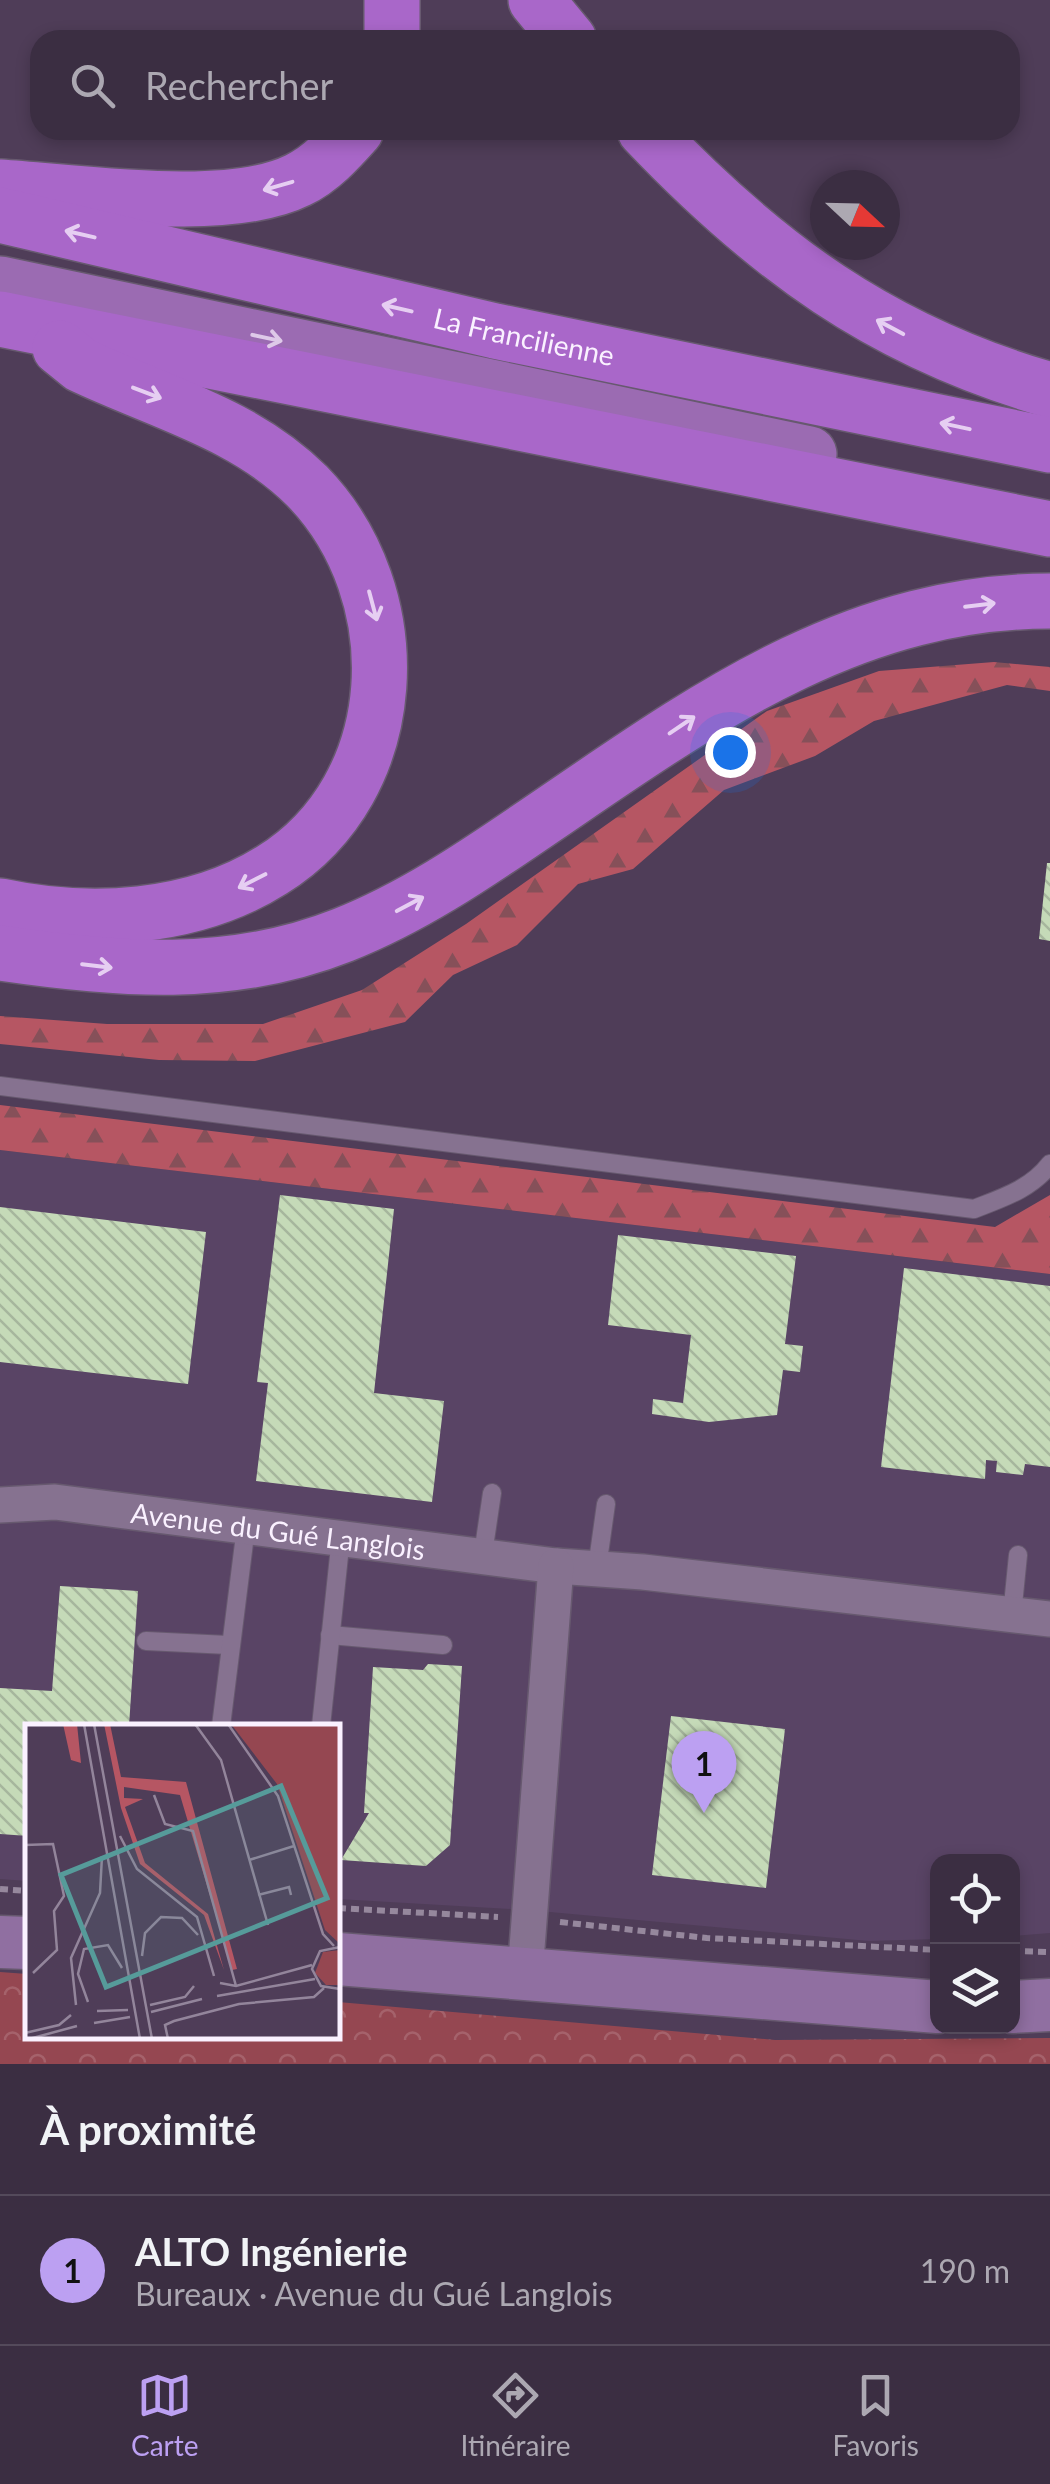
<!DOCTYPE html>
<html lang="fr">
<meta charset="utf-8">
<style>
:root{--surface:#3b2e42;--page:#423649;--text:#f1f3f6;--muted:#aca8b2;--line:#544a5b;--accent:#bca0f2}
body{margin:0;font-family:Lato,sans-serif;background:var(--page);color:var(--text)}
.controls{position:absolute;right:30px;bottom:30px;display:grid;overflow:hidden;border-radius:20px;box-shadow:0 5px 15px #0003}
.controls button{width:90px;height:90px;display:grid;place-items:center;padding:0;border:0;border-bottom:2px solid var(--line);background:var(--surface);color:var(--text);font:50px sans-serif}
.compass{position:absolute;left:810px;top:170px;width:90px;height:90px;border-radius:50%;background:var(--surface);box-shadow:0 5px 15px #0003;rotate:112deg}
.you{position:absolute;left:730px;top:752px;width:35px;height:35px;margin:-25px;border:8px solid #fff;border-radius:50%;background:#1a73e8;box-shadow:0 0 0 15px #1a73e833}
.badge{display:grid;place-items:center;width:65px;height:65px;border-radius:50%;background:var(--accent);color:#111;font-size:32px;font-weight:700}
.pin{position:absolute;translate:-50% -82px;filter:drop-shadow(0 2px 5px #0008)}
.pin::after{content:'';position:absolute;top:52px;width:35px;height:30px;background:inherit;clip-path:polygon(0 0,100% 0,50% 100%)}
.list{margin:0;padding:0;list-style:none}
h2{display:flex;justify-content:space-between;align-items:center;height:130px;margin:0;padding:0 40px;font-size:42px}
h2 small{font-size:32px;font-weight:400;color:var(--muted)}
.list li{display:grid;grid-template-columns:65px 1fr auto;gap:30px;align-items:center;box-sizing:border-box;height:150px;padding:0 40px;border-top:2px solid var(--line)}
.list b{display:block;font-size:38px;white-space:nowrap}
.list p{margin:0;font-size:32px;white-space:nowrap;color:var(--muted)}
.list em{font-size:32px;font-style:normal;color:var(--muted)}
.icon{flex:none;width:55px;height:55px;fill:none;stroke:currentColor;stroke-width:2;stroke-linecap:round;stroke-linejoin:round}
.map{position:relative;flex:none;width:1050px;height:2064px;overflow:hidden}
.search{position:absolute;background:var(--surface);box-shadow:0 5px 15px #0003;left:30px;right:30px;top:30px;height:110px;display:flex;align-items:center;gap:25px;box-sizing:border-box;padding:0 35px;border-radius:30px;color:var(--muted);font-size:38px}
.sheet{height:280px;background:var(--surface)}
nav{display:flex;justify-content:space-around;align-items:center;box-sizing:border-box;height:140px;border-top:2px solid var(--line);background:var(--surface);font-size:28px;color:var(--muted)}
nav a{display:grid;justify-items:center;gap:5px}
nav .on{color:var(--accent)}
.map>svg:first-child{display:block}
</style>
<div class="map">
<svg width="1050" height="2064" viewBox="0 0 1050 2064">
<defs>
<pattern id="forest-firs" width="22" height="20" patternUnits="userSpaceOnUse" patternTransform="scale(2.5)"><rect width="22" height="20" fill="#b65663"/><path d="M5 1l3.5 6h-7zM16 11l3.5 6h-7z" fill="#865059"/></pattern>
<pattern id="park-crowns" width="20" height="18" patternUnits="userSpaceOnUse" patternTransform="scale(2.5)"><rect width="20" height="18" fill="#954751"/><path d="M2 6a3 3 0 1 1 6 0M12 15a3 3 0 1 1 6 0" fill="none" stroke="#a5626b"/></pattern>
<pattern id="building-back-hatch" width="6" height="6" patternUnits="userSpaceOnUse" patternTransform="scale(2.5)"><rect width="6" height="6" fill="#c5dab8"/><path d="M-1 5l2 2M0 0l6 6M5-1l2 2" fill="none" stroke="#a6b69d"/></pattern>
</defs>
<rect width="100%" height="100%" fill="#4f3d58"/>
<path fill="#594465" d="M0,1150L1050,1274V1933L1013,1936L1012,1862H938L937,1939L869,1941L528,1910L338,1899V1726H28L27,1881L0,1879Z"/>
<g fill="url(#forest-firs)">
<path d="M994,662L1050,667V691L1007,685L874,721L815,756L724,790L633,869L578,884L517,945L453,975L405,1022L255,1061L159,1060L0,1044V1016L107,1024H263L362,990L466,924L767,711L879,671Z"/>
<path d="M0,1105L995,1227L1050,1195V1274L0,1150Z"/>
</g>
<path fill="url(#park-crowns)" d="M0,1972L27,1974L28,2036H338V2002L775,2040L1050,2038V2064H0Z"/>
<g fill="url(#building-back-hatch)">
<path d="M1047,863H1050V941L1039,939Z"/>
<path d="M280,1195L394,1209L374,1393L444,1401L432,1502L256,1481L268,1383L257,1382Z"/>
<path d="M0,1207L206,1232L188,1384L0,1362Z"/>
<path d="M618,1235L796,1256L785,1344L803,1346L800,1372L783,1370L777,1415L709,1422L652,1414L653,1399L683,1403L691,1335L608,1325Z"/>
<path d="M904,1268L1050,1286V1467L1025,1464L1023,1475L996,1472L997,1461L986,1460L985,1479L881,1467Z"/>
<path d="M60,1586L138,1591L129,1726H28V1836L0,1834V1688L52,1691Z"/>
<path d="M428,1664L462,1666L450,1845L426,1866L341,1860L369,1813H364L373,1667L423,1670Z"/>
<path d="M671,1716L785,1729L766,1888L652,1875Z"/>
</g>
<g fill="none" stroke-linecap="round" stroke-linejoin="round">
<defs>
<g id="service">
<path d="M0,1086L974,1209C1002,1198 1031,1189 1050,1164"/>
<path d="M483,1554L492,1493"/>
<path d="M597,1568L606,1504"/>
<path d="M1012,1615L1018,1555"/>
<path d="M330,1635L443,1645"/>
<path d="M146,1641L228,1645"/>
<path d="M221,1726L246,1527"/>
<path d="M321,1726L341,1537"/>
</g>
<g id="minor">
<path id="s1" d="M0,1505L55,1502L556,1566L643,1572L1050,1619"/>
<path d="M525,1974L556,1566"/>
</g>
<g id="secondary">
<path d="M0,1942L28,1943"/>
<path d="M338,1959L938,2007"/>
<path d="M1012,2007L1050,2005"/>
</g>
<path id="primary" d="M0,284L809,454"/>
<g id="motorway">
<path d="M392,0V40"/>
<path d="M536,0L569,40"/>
<path d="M645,130C765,256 880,341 1050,390"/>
<path d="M0,187C80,192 228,215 298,180C321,169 339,149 356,130"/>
<path id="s2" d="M0,215L495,331L1050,445"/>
<path d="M0,319L1050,529"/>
<path d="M0,906C89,925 193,920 272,870C405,787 412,594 307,486C244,423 159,402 81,365L60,348"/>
<path d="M0,953C116,970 230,980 343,935C411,908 472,867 532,826C693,717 846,601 1050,601"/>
</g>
</defs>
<use href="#service" stroke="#67596f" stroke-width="20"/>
<use href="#minor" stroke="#67596f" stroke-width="38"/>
<use href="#secondary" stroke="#67596f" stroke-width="55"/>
<use href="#primary" stroke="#67596f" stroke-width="58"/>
<use href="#motorway" stroke="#67596f" stroke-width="58"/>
<g stroke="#96889d" stroke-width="6" stroke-dasharray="8 5" stroke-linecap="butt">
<path d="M0,1889L28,1891"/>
<path d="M338,1908L498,1917"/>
<path d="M560,1922L707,1938L938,1950"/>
<path d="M1012,1951L1050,1952"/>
</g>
<use href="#service" stroke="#867290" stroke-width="18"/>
<use href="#minor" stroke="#867290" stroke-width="35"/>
<use href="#secondary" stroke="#906fa1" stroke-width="52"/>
<use href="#primary" stroke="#9b6bb2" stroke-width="55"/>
<use href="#motorway" stroke="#a967c9" stroke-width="55"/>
</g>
<defs><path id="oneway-shaft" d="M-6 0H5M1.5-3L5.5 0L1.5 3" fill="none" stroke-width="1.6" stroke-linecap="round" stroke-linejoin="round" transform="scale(2.5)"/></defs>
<g stroke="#e6cef2">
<use href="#oneway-shaft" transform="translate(278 186) rotate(164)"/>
<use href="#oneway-shaft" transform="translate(80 234) rotate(-167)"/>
<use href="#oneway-shaft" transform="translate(397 308) rotate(-167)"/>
<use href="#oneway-shaft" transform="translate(890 327) rotate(-152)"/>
<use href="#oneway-shaft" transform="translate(147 393) rotate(21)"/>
<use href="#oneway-shaft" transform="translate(955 426) rotate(-168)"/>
<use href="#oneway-shaft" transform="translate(980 605) rotate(-7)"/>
<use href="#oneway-shaft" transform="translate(373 606) rotate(75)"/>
<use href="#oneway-shaft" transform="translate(682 725) rotate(-34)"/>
<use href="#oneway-shaft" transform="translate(252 881) rotate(153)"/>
<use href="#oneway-shaft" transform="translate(410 904) rotate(-28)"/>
<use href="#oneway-shaft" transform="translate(97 966) rotate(7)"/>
</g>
<use stroke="#dec9e8" href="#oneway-shaft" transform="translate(267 338) rotate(12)"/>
<g text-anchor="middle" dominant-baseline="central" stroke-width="10" stroke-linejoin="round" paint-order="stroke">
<g font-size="28" fill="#faf1ff" stroke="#4f3d58">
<text stroke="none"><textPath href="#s2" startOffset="538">La Francilienne</textPath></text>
<text stroke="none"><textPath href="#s1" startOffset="280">Avenue du Gué Langlois</textPath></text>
</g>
</g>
<g transform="translate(25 1724)">
<rect width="315" height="315" fill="#4f3d58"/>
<path d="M315,226V261H301L290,249L298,228Z" fill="#954751"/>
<path d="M38,0H52L56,39L46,36ZM79,0H85L96,53L161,58L212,245L207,246L155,71L99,63V74L118,75L100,83L120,139L183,190L199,246L179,191L115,140L96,84Z" fill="#b65663"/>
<path d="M206,0H315V220L300,206L252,60Z" fill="#954751"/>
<path fill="none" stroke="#93859b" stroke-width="2.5" d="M59,0L115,315M69,0L127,315M170,0L196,36L243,201M203,0L253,72L298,210L309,222M129,71L140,100L168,107L211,262M95,112L112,145L172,193L189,252M0,121L28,120L39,172L29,187L32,226L8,249M224,136L269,122M233,171L264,163L266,171M315,223L295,227L287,245L296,262L315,265M117,232L120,209L136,193L157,194L173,211M195,259L211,262L287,241M192,272L290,255M63,278L53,250L59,225L83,221L97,244M51,281L46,234L75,169L77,132M125,281L160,273L169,262M72,287L103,286M126,288L177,275M69,299L105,293M0,309L34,301L46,291M4,315L52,302M143,315L140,301L149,297L214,280L289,273L299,264"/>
<path fill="#569b9a" fill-opacity="0.15" stroke="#569b9a" stroke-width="5" d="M256,62L302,174L81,263L36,151Z"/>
<rect width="315" height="315" fill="none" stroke="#faf1ff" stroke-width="5"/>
</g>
</svg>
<div class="controls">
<button><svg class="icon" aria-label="locate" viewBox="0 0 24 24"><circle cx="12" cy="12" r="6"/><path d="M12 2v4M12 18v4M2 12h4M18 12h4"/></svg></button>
<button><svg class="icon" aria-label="layers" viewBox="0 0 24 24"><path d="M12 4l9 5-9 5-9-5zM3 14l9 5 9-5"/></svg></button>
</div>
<svg class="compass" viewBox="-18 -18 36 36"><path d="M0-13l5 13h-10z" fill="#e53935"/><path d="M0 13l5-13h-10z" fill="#aca8b2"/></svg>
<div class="you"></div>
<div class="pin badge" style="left:704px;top:1813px">1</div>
<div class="search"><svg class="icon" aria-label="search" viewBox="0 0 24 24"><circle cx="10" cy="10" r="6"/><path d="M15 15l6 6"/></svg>Rechercher</div>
</div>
<section class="sheet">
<h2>À proximité<small></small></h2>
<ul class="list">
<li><span class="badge">1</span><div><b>ALTO Ingénierie</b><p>Bureaux · Avenue du Gué Langlois</p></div><em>190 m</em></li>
</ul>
</section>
<nav>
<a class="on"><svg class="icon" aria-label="map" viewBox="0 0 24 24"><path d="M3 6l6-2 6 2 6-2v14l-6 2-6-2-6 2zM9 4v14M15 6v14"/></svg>Carte</a>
<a><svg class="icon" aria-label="directions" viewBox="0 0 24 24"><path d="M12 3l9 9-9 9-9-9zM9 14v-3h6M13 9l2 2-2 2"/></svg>Itinéraire</a>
<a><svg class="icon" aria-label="saved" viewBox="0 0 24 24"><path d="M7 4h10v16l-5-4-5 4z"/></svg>Favoris</a>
</nav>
